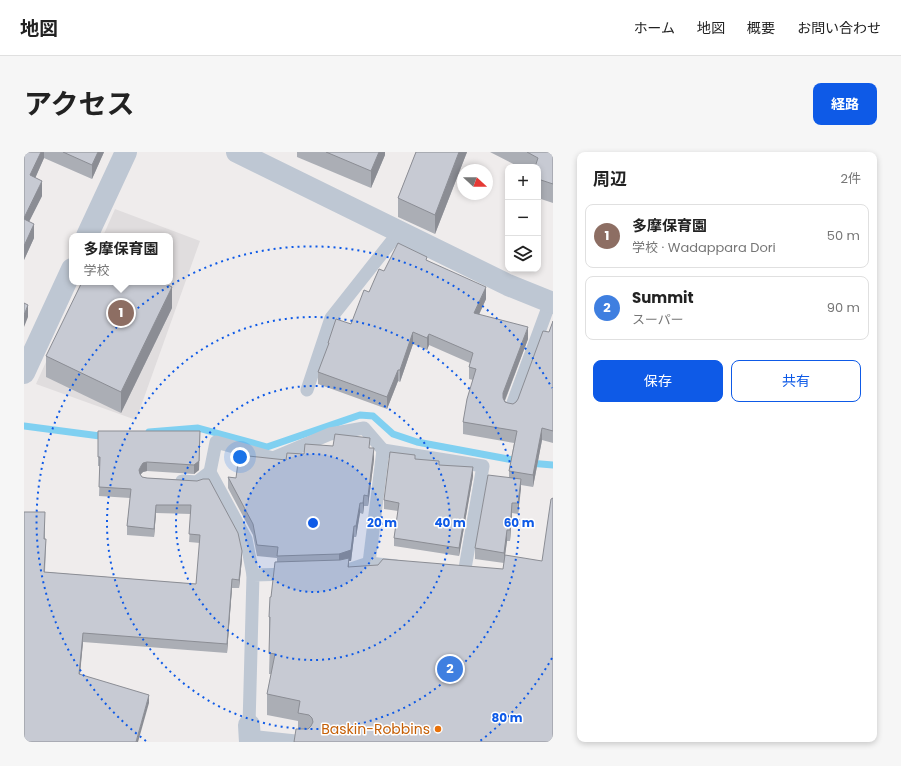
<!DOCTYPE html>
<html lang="ja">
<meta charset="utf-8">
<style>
:root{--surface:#fff;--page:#f6f6f6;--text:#222;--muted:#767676;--line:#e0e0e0;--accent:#0e5ae7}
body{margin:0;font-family:Poppins,"Noto Sans JP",sans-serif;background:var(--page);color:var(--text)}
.controls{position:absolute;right:12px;top:12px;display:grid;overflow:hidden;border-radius:8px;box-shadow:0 2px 6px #0003}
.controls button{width:36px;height:36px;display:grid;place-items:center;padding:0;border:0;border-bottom:1px solid var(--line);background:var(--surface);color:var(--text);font:20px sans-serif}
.compass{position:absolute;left:433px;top:12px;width:36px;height:36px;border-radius:50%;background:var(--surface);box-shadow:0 2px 6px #0003;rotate:111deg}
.you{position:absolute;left:216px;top:305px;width:14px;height:14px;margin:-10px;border:3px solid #fff;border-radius:50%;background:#1a73e8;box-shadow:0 0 0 6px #1a73e833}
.badge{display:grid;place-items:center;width:26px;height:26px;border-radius:50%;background:var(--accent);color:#fff;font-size:13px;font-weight:700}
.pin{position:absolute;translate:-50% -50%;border:2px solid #fff;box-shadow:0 1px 4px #0006}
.popup{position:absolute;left:45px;top:81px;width:104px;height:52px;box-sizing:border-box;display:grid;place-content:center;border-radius:8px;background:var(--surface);filter:drop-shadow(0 1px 3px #0005);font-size:13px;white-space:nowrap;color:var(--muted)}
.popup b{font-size:15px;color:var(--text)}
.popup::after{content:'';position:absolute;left:50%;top:100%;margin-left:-8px;border:8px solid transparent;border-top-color:var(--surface)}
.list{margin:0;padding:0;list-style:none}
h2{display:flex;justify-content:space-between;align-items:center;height:52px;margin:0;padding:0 16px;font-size:17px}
h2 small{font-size:13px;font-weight:400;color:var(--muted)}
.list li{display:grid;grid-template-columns:26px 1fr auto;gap:12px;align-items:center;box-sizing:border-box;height:64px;margin:0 8px 8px;padding:0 8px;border:1px solid var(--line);border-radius:8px}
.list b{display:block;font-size:15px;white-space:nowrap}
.list p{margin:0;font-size:13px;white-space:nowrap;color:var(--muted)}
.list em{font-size:13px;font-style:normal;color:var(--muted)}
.actions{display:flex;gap:8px;padding:12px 16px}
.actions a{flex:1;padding:9px 0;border:1px solid var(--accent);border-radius:8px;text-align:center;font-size:14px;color:var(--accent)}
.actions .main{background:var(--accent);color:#fff}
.icon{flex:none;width:22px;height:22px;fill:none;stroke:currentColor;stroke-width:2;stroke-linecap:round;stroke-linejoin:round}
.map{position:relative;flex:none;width:529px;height:590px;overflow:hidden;border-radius:8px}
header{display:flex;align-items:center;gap:24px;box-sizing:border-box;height:56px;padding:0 20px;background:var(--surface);border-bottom:1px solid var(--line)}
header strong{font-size:19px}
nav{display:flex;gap:22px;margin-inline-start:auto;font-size:14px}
.intro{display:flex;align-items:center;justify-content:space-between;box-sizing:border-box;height:96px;padding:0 24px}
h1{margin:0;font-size:28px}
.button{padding:10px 18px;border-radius:8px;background:var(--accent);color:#fff;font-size:14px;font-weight:700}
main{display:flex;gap:24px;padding:0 24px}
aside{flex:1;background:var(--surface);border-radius:8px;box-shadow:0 2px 6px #0003}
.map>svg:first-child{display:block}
</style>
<header>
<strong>地図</strong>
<nav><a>ホーム</a><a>地図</a><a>概要</a><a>お問い合わせ</a></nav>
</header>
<div class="intro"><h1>アクセス</h1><a class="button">経路</a></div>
<main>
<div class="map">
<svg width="529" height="590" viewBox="0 0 529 590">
<rect width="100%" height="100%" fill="#efecec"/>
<path fill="#e0ddde" d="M91,57L176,89L112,268L12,232L58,130H146V84H79Z"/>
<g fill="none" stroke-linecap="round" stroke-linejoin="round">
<g stroke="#80d0f1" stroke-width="7">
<path d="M0,274L76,284L83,283"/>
<path d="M125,280L174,276L243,295L336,263L349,264L369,282L393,290L495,309"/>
<path d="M505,311L529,313"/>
</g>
<g stroke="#bec7d3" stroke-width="13">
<path d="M283,238L307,166L375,80"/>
<path d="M487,256L526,150"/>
<path d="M158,329L173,330L186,320"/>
<path d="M345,411L359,298L459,314L440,422L432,421"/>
<path d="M318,420L345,411L372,414"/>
<path d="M229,423L222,387L186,320L192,290L249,306L306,282L340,276L359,298"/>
<path d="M225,573L229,423L266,422"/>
<path d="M225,584L281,590"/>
</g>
<path stroke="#bec7d3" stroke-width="22" d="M213,0L484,133L529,151"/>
<g stroke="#bec7d3" stroke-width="22">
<path d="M63,84L102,0"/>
<path d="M0,221L48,117"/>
<path d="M225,573L226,590"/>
</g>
</g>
<g fill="#abaeb5">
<path d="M0,0H80L68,27L20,6L11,26L18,44L5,69L10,86L0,108Z"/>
<path d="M273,0H361V3L347,36L273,5Z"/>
<path d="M392,0H443L411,82L374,65V46Z"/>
<path d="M466,0H529V51L514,46V15H495Z"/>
<path d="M403,108L462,147L455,163L504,187L481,249L484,251L489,252L492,250L494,247L525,180L529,169V291L518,288L509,335L497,333L494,362L488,361L486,389H483L481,403L529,590L274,577V569L243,563V542L247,522H245L246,486H245V465L247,445L253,410V406L233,404L229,383L204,336V325L212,326L280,302L346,296L350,307L344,354H340L339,362L336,361L332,385H330L327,409H325V415L479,417L480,411L451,407V396L485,325V319L490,291L439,282V270L449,228L445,227V215L446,211L405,193L403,198L389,192L376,230L374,229L363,257L294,232V220L304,195V191L327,172L345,140L360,119Z"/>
<path d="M148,156L97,261L22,225V204Z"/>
<path d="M74,279H176L175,318L170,322L123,319L119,320L116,323L118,325L123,326L173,329L218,407L215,436H208L203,501L59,490L56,523L125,551L0,590L21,369V387L22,396L21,420L172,432L176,391L165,390L167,362L132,361L130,385L103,383V374L106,346L75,344L76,314H74Z"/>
<path d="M391,307L415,313L449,324L435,404L370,394V386L374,359L360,357V348Z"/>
</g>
<g fill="#8b8d94">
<path d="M17,0H20V6L6,38V23Z"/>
<path d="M74,0H80L68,27V13Z"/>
<path d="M355,0H361V3L347,36V19Z"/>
<path d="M435,0H443L411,82V63Z"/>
<path d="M18,29V44L0,80V66Z"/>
<path d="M10,72V86L0,108V94Z"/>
<path d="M148,135V156L97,261V240Z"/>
<path d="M462,135V147L450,173V161Z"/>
<path d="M4,153V165L0,175V163Z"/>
<path d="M504,175V187L479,253V241Z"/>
<path d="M389,180V192L376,230V218Z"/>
<path d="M405,182V193L403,198V186Z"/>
<path d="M374,218V229L363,257V245Z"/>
<path d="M518,276V288L509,335V323Z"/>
<path d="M176,279L175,318L170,322V313Z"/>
<path d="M350,296V307L344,354V344Z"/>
<path d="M123,310V319L119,320L117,322L115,327V318L117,314L119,311Z"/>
<path d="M449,315V324L435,404V396Z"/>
<path d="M497,327V337L494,362V351Z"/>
<path d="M340,343V354L339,362V351Z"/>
<path d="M336,351V361L332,385V374Z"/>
<path d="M488,351V361L486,389V378Z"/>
<path d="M132,353V361L130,385V377Z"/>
<path d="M330,374V385L327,409H325V426L315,413V402Z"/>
<path d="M483,378V389L480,411V401Z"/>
<path d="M218,399V407L215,436V428Z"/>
<path d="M208,427V436L203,501V492Z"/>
<path d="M59,481V490L55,531V522Z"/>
<path d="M125,543V551L114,590H112Z"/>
</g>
<g fill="#c7cad3" stroke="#8b8d94">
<path d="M0,0H17L6,23L18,29L0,66Z"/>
<path d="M39,0H74L68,13Z"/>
<path d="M302,0H355L347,19Z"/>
<path d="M392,0H435L411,63L374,46Z"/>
<path d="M503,0H529V32L514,27V15H511L514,6Z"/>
<path d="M0,67L10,72L0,94Z"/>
<path d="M374,91L403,105L402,108L462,135L450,161L504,175L479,241V246L481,250L484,251L489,252L492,250L494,247L519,179L525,180L529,169V279L518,276L509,323L485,319L493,279L439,270L443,247L452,217L445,215L449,201L405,182L403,186L389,180L376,218H374L363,245L294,220L305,191H304L312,167L327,172L340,138L345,140L355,117L360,119Z"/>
<path d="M58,130H138L148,135L97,240L22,204Z"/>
<path d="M0,151L4,153L0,163Z"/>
<path d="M74,279H176L175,309L170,313L123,310L119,311L117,314L115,318L116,322L118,325L123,326L173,329L179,327H185L214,381L218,399L215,428L208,427L203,492L59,481L55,522L125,543L112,590H0V360H21L20,387H22L20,420L172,432L176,383L165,382L167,353H132L130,377L103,374L107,337L75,335L76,305H74Z"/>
<path d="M311,282L346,286L345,296H350L344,344L340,343L339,351H336L332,374H330L327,398L315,402L253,404L254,395L233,393L229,372L204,325L212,326L215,303L262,308L263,301L280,302L281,292L309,294Z"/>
<path d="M366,300L391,303V307L415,309V313L449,315L435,396L370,386L375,351L360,348Z"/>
<path d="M464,323L497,327L494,351H488L486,378H483L480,401L451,396Z"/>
<path d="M529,346V590H270L272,577H284L287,574L289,570L288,566L285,563L274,561L276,549L243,542L251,502L245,501L246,465H245L246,445H247L251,410L316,408L325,406L324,415L354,413L359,407L479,417L481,403L518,409L527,347Z"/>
</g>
<circle cx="289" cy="371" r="69" fill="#0e5ae7" fill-opacity=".12"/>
<g fill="none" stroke="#0e5ae7" stroke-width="2" stroke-dasharray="2 4">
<circle cx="289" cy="371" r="69"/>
<circle cx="289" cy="371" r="137"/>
<circle cx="289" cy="371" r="206"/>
<path d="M528 506A275 275 0 0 1 456 589M122 589A275 275 0 1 1 528 236"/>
</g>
<circle fill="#e8710a" stroke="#fff" stroke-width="1.5" cx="414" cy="577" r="4"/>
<g text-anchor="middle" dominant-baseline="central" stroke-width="3" stroke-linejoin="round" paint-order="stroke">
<g font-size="14" fill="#c56008" stroke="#fff" text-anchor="end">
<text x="406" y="577">Baskin-Robbins</text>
</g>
</g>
<circle cx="289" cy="371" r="6" fill="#0e5ae7" stroke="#fff" stroke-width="2"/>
<g font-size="12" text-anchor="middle" font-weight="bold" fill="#0e5ae7" stroke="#fff" stroke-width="3" stroke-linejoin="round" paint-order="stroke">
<text x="358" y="375">20 m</text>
<text x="426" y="375">40 m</text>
<text x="495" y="375">60 m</text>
<text x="483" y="570">80 m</text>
</g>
</svg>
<div class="controls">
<button>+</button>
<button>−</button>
<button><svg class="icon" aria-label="layers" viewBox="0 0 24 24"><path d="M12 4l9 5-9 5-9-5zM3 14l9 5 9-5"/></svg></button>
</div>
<svg class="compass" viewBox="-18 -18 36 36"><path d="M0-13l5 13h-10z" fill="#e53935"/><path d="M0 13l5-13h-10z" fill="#767676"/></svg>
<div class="you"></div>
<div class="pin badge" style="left:97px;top:161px;background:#8d6e63">1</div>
<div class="popup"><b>多摩保育園</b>学校</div>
<div class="pin badge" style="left:426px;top:517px;background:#3f7fe0">2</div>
</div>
<aside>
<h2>周辺<small>2件</small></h2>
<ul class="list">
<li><span class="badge" style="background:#8d6e63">1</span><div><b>多摩保育園</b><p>学校 · Wadappara Dori</p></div><em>50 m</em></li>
<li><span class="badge" style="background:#3f7fe0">2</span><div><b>Summit</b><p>スーパー</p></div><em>90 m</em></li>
</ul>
<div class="actions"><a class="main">保存</a><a>共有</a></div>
</aside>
</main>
